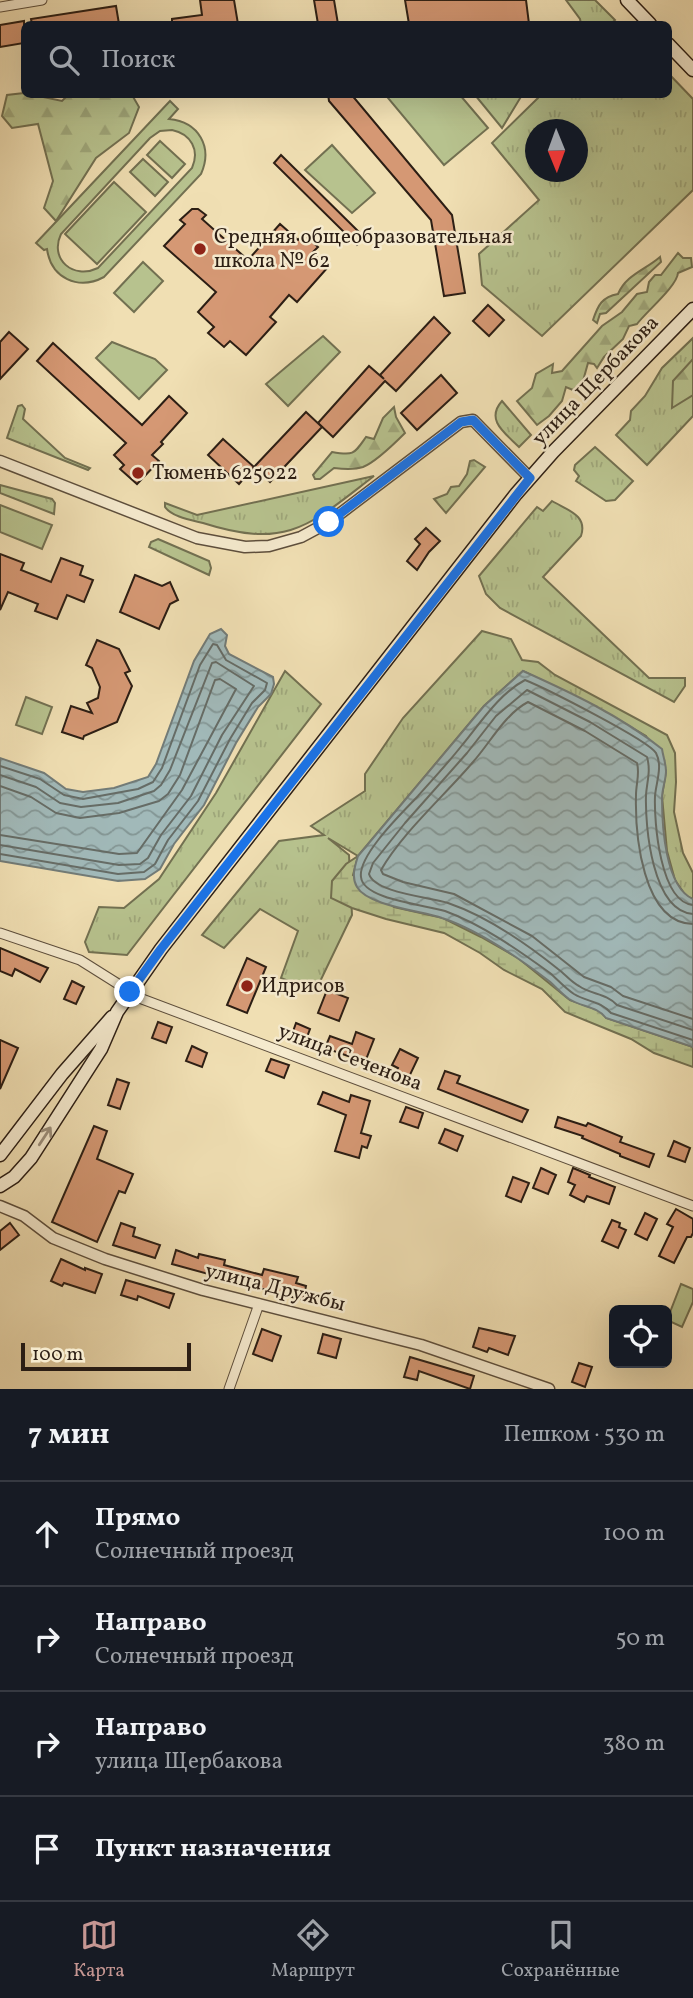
<!DOCTYPE html>
<html lang="ru">
<meta charset="utf-8">
<style>
:root{--surface:#171b24;--page:#242831;--text:#f1f3f6;--muted:#9ea1a6;--line:#363941;--accent:#c59692}
body{margin:0;font-family:Vollkorn,serif;background:var(--page);color:var(--text)}
.controls{position:absolute;right:21px;bottom:21px;display:grid;overflow:hidden;border-radius:10px;box-shadow:0 7px 28px #0002}
.controls button{width:63px;height:63px;display:grid;place-items:center;padding:0;border:0;border-bottom:2px solid var(--line);background:var(--surface);color:var(--text);font:35px sans-serif}
.compass{position:absolute;left:525px;top:119px;width:63px;height:63px;border-radius:50%;background:var(--surface);box-shadow:0 7px 28px #0002;rotate:179deg}
.scale{position:absolute;left:21px;bottom:18px;width:170px;box-sizing:border-box;padding-left:7px;border:4px solid #2c1e14;border-top:0;font-size:19px;line-height:24px;white-space:nowrap;color:#2c1e14;-webkit-text-stroke:5px #f5eace;paint-order:stroke}
.stop{position:absolute;width:21px;height:21px;margin:-16px;border:5px solid #1a73e8;border-radius:50%;background:#fff}
.stop.end{background:#1a73e8;border-color:#fff;box-shadow:0 2px 7px #0008}
.list{margin:0;padding:0;list-style:none}
h2{display:flex;justify-content:space-between;align-items:center;height:91px;margin:0;padding:0 28px;font-size:30px}
h2 small{font-size:23px;font-weight:400;color:var(--muted)}
.list li{display:grid;grid-template-columns:46px 1fr auto;gap:21px;align-items:center;box-sizing:border-box;height:105px;padding:0 28px;border-top:2px solid var(--line)}
.list b{display:block;font-size:26px;white-space:nowrap}
.list p{margin:0;font-size:23px;white-space:nowrap;color:var(--muted)}
.list em{font-size:23px;font-style:normal;color:var(--muted)}
.icon{flex:none;width:38px;height:38px;fill:none;stroke:currentColor;stroke-width:2;stroke-linecap:round;stroke-linejoin:round}
.map{position:relative;flex:none;width:693px;height:1389px;overflow:hidden}
.search{position:absolute;background:var(--surface);box-shadow:0 7px 28px #0002;left:21px;right:21px;top:21px;height:77px;display:flex;align-items:center;gap:18px;box-sizing:border-box;padding:0 24px;border-radius:10px;color:var(--muted);font-size:26px}
.sheet{height:511px;background:var(--surface)}
nav{display:flex;justify-content:space-around;align-items:center;box-sizing:border-box;height:98px;border-top:2px solid var(--line);background:var(--surface);font-size:19px;color:var(--muted)}
nav a{display:grid;justify-items:center;gap:4px}
nav .on{color:var(--accent)}
.map>svg:first-child{display:block}
</style>
<div class="map">
<svg width="693" height="1389" viewBox="0 0 693 1389">
<defs>
<pattern id="grass-tufts" width="24" height="20" patternUnits="userSpaceOnUse" patternTransform="scale(1.75)"><rect width="24" height="20" fill="#b7c28e"/><path d="M3 7l-1-3M5 7V3M7 7l1-3M15 17l-1-3M17 17v-4M19 17l1-3" fill="none" stroke="#9ea67a"/></pattern>
<pattern id="forest-firs" width="22" height="20" patternUnits="userSpaceOnUse" patternTransform="scale(1.75)"><rect width="22" height="20" fill="#b7c28e"/><path d="M5 1l3.5 6h-7zM16 11l3.5 6h-7z" fill="#9ea67a"/></pattern>
<pattern id="wetland-marsh" width="20" height="14" patternUnits="userSpaceOnUse" patternTransform="scale(1.75)"><rect width="20" height="14" fill="#b7c28e"/><path d="M1 5h8M5 5V1M11 12h8M15 12V8" fill="none" stroke="#9ea67a"/></pattern>
<pattern id="water-waves" width="16" height="10" patternUnits="userSpaceOnUse" patternTransform="scale(1.75)"><rect width="16" height="10" fill="#a1b9b9"/><path d="M0 5q4-4 8 0t8 0" fill="none" stroke="#839695"/></pattern>
</defs>
<rect width="100%" height="100%" fill="#f0dfb3"/>
<filter id="stains"><feTurbulence type="fractalNoise" baseFrequency=".00286" numOctaves="4"/><feColorMatrix values="0 0 0 0 .2 0 0 0 0 .09 0 0 0 0 .02 0 0 0 .5 -.17"/></filter>
<radialGradient id="worn" r=".72"><stop offset=".6" stop-color="#630" stop-opacity="0"/><stop offset="1" stop-color="#630" stop-opacity=".3"/></radialGradient>
<g fill="url(#grass-tufts)" stroke="#727051" stroke-width="2" fill-rule="evenodd">
<path d="M566,0H595L615,20L611,24H581L580,19Z"/>
<path d="M669,74L693,99V190L542,336L482,285L479,254L539,200L492,143L541,95L668,94ZM536,130H578V172H536Z"/>
<path d="M475,95H522L502,128Z"/>
<path d="M693,338V416L647,465L616,435L630,420L631,411L645,396L662,368Z"/>
<path d="M502,401L531,435L519,447C505,433 485,420 502,401Z"/>
<path d="M22,405L25,409L23,419L65,458L90,468L88,470L7,438L18,406Z"/>
<path d="M595,447L633,481L615,500L606,501L576,481L579,476L574,470L575,465Z"/>
<path d="M374,476C310,525 288,550 203,523C191,520 172,517 165,507V503L197,515Z"/>
<path d="M0,485L52,499L55,503L54,514L0,493Z"/>
<path d="M552,501C567,510 588,515 581,536L543,577L649,678H685V686L674,702L500,608L486,594L479,576L537,507L543,511Z"/>
<path d="M158,539L209,561L211,568L209,575L149,547L151,542Z"/>
<path d="M482,631L511,639L522,660L538,662L555,675L667,735L675,753L676,782L674,812L683,853L693,873V899L686,896L675,880L667,851L662,796L666,771L646,736L598,708L523,671L484,706L358,856L328,838L349,855L352,915L315,992L281,978L298,931L260,909L224,948L202,935L279,841L324,835L311,826L365,791V774L403,718Z"/>
<path d="M285,671L321,704L127,955L89,952L85,942L99,907L124,908L159,879L216,793Z"/>
</g>
<g fill="url(#forest-firs)" stroke="#727051" stroke-width="2">
<path d="M24,93L62,101L68,95H132L139,107L129,133L96,158L56,221L44,208L53,181L38,124L12,128L2,116L7,95Z"/>
<path d="M678,253L683,258H691L692,267L678,273C677,286 647,311 637,324L629,326L623,339L604,357L597,368L594,364L588,363L583,381L573,390L566,387L562,401L549,416L537,425L517,401L532,388L536,374L553,364L552,373L562,371L602,326L622,312L637,294L647,292L649,282L655,275H661Z"/>
<path d="M660,257L661,262L606,313L600,314L597,323L593,320C598,305 602,297 618,294C626,275 645,270 660,257Z"/>
<path d="M693,359V395L672,408L673,381Z"/>
<path d="M394,407L396,417L405,433C396,442 376,462 363,467C354,470 343,469 334,468L320,479H315L313,475L332,452C354,456 354,454 366,437L374,439L383,418Z"/>
<path d="M474,460L485,467L446,513L434,499L447,494L451,487L459,486L467,474L470,461Z"/>
</g>
<path fill="url(#wetland-marsh)" stroke="#727051" stroke-width="2" d="M358,856L353,875L394,907L443,918L481,937L518,958L570,1000L601,1011L606,1018L693,1047V1067L654,1053L631,1039L565,1012L542,989L504,970L480,953L444,933L386,919L352,908L331,898L332,881L346,864Z"/>
<g fill="#b7c28e" stroke="#727051" stroke-width="2" fill-rule="evenodd">
<path d="M392,95H460L488,128L444,165L388,98Z"/>
<path d="M170,101L178,109L169,119C199,122 213,147 201,174L104,277C78,291 51,278 47,249L44,250L36,243ZM172,130C191,134 200,150 192,168L98,268C73,280 49,259 61,234L150,138L160,131Z"/>
<path d="M160,141L185,164L172,178L147,155Z"/>
<path d="M332,145L375,193L352,213L305,170Z"/>
<path d="M143,159L168,182L155,196L130,172Z"/>
<path d="M114,182L146,212L97,264L65,234Z"/>
<path d="M143,262L163,281L134,312L114,293Z"/>
<path d="M323,336L340,352L288,406L266,384Z"/>
<path d="M112,342L155,359L167,370L139,399L96,358Z"/>
<path d="M0,505L52,525L42,549L0,532Z"/>
<path d="M26,697L52,707L42,734L16,725Z"/>
<path d="M681,1284L693,1289V1302L682,1327L667,1320Z"/>
</g>
<g fill="url(#water-waves)" stroke="#727b77" stroke-width="2">
<path d="M221,629L227,635L225,646L229,654L273,677L274,684L271,694L258,707L236,743L204,805L174,844L160,869L145,879L118,881L0,861V758L44,773L66,789L83,792L114,788L148,777L156,764L194,661L210,634Z"/>
<path d="M523,671C570,692 621,716 662,749C663,756 666,764 666,771C666,780 662,789 662,798C662,825 665,887 693,899V1047L606,1018C597,1006 581,1007 569,999C562,994 556,987 549,981C520,959 476,929 442,918C422,911 368,906 357,887C351,877 355,866 358,856L484,706Z"/>
</g>
<g fill="none" stroke-linecap="round" stroke-linejoin="round">
<g stroke="#666c66" stroke-width="2">
<path d="M0,766L40,779L64,795L83,799L138,789L153,782L162,768L200,665L213,644L217,645L226,660L267,683L265,690L252,703L230,739L198,801L168,840L155,864L144,872L118,874L0,854"/>
<path d="M0,775L36,787L60,803L81,807L118,803L154,791L161,785L170,770L212,663L216,662L254,686L222,735L191,796L161,835L148,858L140,864L119,865L0,845"/>
<path d="M0,786L31,797L56,813L80,818L119,813L159,801L168,794L180,775L215,680L220,679L236,689L182,790L137,853L119,854L0,835"/>
<path d="M693,905C660,902 654,822 655,796C656,783 663,766 656,753C648,740 545,688 525,680C500,693 481,722 463,744C449,762 433,779 418,796C403,812 358,855 361,877C363,900 427,905 445,911C483,925 518,950 550,973C558,980 565,988 574,994C587,1002 601,1001 611,1013L693,1040"/>
<path d="M693,914C652,911 645,826 646,795C647,781 651,771 647,757L590,722L527,690L496,716L467,753L405,823L373,863L369,874C375,893 430,897 448,903C486,916 527,944 558,969C565,974 571,982 579,986C592,995 606,993 617,1005L693,1030"/>
<path d="M693,924C642,923 635,833 636,795C636,784 640,774 637,763L585,731L528,702C505,714 490,743 473,762C445,795 402,833 381,870L383,874L403,882L454,894L532,936L584,977L611,987L623,996L693,1019"/>
</g>
</g>
<g fill="#d59874" stroke="#2c1e14" stroke-width="2">
<path d="M200,0H234L238,24H172V19L202,15Z"/>
<path d="M314,0H334L338,24H318Z"/>
<path d="M405,0H526L529,24H409Z"/>
<path d="M116,6L119,24H32L31,19Z"/>
<path d="M24,21V43L0,47V25Z"/>
<path d="M328,94H351L452,215L465,293L444,296L431,220L329,101Z"/>
<path d="M281,155L365,238L357,245L274,163Z"/>
<path d="M192,209H198L206,215L202,219L248,260L280,224L298,240L304,234L318,247L312,253L328,267L297,302L289,295L270,317L276,322L246,355L230,341L224,347L208,333L214,327L198,312L216,292L164,246L185,224L180,220Z"/>
<path d="M488,305L504,320L489,336L473,321Z"/>
<path d="M434,317L450,333L396,391L385,381L333,437L318,423L369,366L384,379L380,375Z"/>
<path d="M9,332L28,349L0,379V342Z"/>
<path d="M53,343L142,425L169,396L187,413L161,442L163,444L152,455L159,461L137,484L120,469L124,465L114,455L126,443L37,361Z"/>
<path d="M441,375L457,393L417,430L401,413Z"/>
<path d="M306,412L322,427L270,482L254,467Z"/>
<path d="M223,439L254,467L239,484L208,455Z"/>
<path d="M426,528L440,541L429,552L417,570L407,561L420,544L415,539Z"/>
<path d="M0,554L24,563L21,570L51,582L61,558L83,566L80,575L93,580L84,602L67,595L57,619L35,611L38,604L8,592L0,610Z"/>
<path d="M135,575L162,586L170,582L178,600L170,604L159,629L120,612Z"/>
<path d="M97,640L119,649L130,671L125,673L132,686L117,722L84,736L83,739L62,732L71,706L92,713L87,703L98,698L100,687L92,668L86,665Z"/>
<path d="M0,948L48,968L40,982L15,969L12,976L0,971Z"/>
<path d="M247,958L266,967L247,1013L227,1005Z"/>
<path d="M72,981L84,987L76,1004L64,999Z"/>
<path d="M327,990L348,998L339,1021L318,1013Z"/>
<path d="M158,1022L172,1027L166,1043L152,1038Z"/>
<path d="M296,1023L310,1029L304,1045L290,1040Z"/>
<path d="M356,1032L374,1039L365,1062L325,1048L330,1036L352,1044Z"/>
<path d="M0,1040L18,1048L0,1089Z"/>
<path d="M192,1046L207,1053L202,1067L186,1061Z"/>
<path d="M400,1049L418,1058L408,1079L396,1073L398,1068L392,1065Z"/>
<path d="M271,1059L289,1065L284,1078L266,1071Z"/>
<path d="M445,1071L460,1076L457,1083L528,1110L522,1122L438,1089Z"/>
<path d="M117,1079L129,1083L120,1109L108,1105Z"/>
<path d="M323,1092L349,1102L351,1095L370,1101L361,1133L371,1136L367,1148L362,1146L359,1158L335,1151L346,1115L318,1104Z"/>
<path d="M406,1107L423,1113L418,1128L400,1122Z"/>
<path d="M558,1117L586,1126L588,1123L622,1137L620,1142L654,1154L649,1167L620,1156V1154L582,1138L583,1136L555,1127Z"/>
<path d="M94,1126L107,1131L97,1159L133,1174L125,1193L119,1191L97,1242L52,1222Z"/>
<path d="M445,1129L463,1136L457,1151L439,1143Z"/>
<path d="M674,1141L690,1148L685,1162L668,1156Z"/>
<path d="M541,1168L556,1175L548,1194L533,1188Z"/>
<path d="M573,1168L590,1175L589,1177L615,1187L609,1204L587,1196L584,1202L570,1195L575,1185L568,1182Z"/>
<path d="M513,1177L529,1183L521,1202L506,1196Z"/>
<path d="M676,1209L693,1219V1233L691,1237H687L674,1263L659,1256L673,1227L667,1224Z"/>
<path d="M645,1213L657,1219L647,1240L635,1234Z"/>
<path d="M612,1220L620,1223L619,1227L626,1230L618,1248L602,1241Z"/>
<path d="M10,1223L19,1235L0,1250V1231Z"/>
<path d="M121,1223L135,1228L133,1236L160,1245L155,1258L113,1245Z"/>
<path d="M176,1250L198,1258L199,1254L225,1260L224,1265L262,1275L264,1269L298,1277L296,1283L306,1286L303,1300L172,1264Z"/>
<path d="M61,1259L85,1270V1268L102,1274L95,1293L64,1283L62,1286L51,1281Z"/>
<path d="M126,1280L174,1294L169,1308L138,1296L137,1300L121,1295Z"/>
<path d="M479,1328L515,1336L508,1355L489,1348L487,1352L473,1347Z"/>
<path d="M262,1329L281,1336L272,1361L253,1354Z"/>
<path d="M323,1334L341,1339L336,1358L318,1353Z"/>
<path d="M410,1357L474,1376L470,1389L419,1371L417,1380L404,1377Z"/>
<path d="M579,1363L592,1367L585,1387L572,1382Z"/>
</g>
<g fill="none" stroke-linecap="round" stroke-linejoin="round">
<defs>
<g id="minor">
<path d="M0,7L42,0"/>
<path d="M0,933L80,960L142,999L693,1206"/>
<path d="M229,1389L259,1304"/>
</g>
<g id="tertiary">
<path d="M0,461L197,538L245,547L269,546L301,537L329,522L461,422L473,420L530,478"/>
<path d="M0,1206L24,1216L53,1238L105,1259L203,1290L421,1345L549,1389"/>
</g>
<g id="secondary">
<path d="M627,0L650,24"/>
<path d="M668,44L693,70"/>
<path d="M0,1155L62,1074L112,1017"/>
<path d="M0,1186L14,1177L31,1158L101,1049L117,1012L161,949L516,494L553,452L693,309"/>
</g>
</defs>
<use href="#minor" stroke="#5d4e3c" stroke-width="11"/>
<use href="#tertiary" stroke="#5d4e3c" stroke-width="13"/>
<use href="#secondary" stroke="#2c1e14" stroke-width="15"/>
<use href="#minor" stroke="#f5eace" stroke-width="9"/>
<use href="#tertiary" stroke="#f5eace" stroke-width="10"/>
<use href="#secondary" stroke="#f5eace" stroke-width="12"/>
</g>
<defs><path id="oneway-shaft" d="M-6 0H5M1.5-3L5.5 0L1.5 3" fill="none" stroke-width="1.6" stroke-linecap="round" stroke-linejoin="round" transform="scale(1.75)"/></defs>
<use stroke="#9b8e7a" href="#oneway-shaft" transform="translate(45 1136) rotate(-57)"/>
<g fill="none" stroke-linecap="round" stroke-linejoin="round">
<path stroke="#1a73e8" stroke-width="9" d="M130,992L161,949L530,478L473,420L461,422L329,522"/>
</g>
<g fill="#8f2418" stroke="#f5eace" stroke-width="2.5">
<circle cx="200" cy="249" r="7"/>
<circle cx="138" cy="473" r="7"/>
<circle cx="247" cy="986" r="7"/>
</g>
<g text-anchor="middle" dominant-baseline="central" stroke-width="5" stroke-linejoin="round" paint-order="stroke">
<g font-size="21" fill="#2c1e14" stroke="#f5eace" text-anchor="start">
<text x="214" y="237">Средняя общеобразовательная<tspan x="214" dy="24">школа № 62</tspan></text>
<text x="152" y="473">Тюмень 625022</text>
<text x="261" y="986">Идрисов</text>
</g>
<g font-size="21" fill="#2c1e14" stroke="#f5eace">
<text transform="translate(596 381) rotate(-46)">улица Щербакова</text>
<text transform="translate(350 1058) rotate(21)">улица Сеченова</text>
<text transform="translate(275 1288) rotate(14)">улица Дружбы</text>
</g>
</g>
<rect width="100%" height="100%" filter="url(#stains)"/>
<rect width="100%" height="100%" fill="url(#worn)"/>
</svg>
<div class="controls">
<button><svg class="icon" aria-label="locate" viewBox="0 0 24 24"><circle cx="12" cy="12" r="6"/><path d="M12 2v4M12 18v4M2 12h4M18 12h4"/></svg></button>
</div>
<svg class="compass" viewBox="-18 -18 36 36"><path d="M0-13l5 13h-10z" fill="#e53935"/><path d="M0 13l5-13h-10z" fill="#9ea1a6"/></svg>
<div class="scale">100 m</div>
<div class="stop" style="left:329px;top:522px"></div>
<div class="stop end" style="left:130px;top:992px"></div>
<div class="search"><svg class="icon" aria-label="search" viewBox="0 0 24 24"><circle cx="10" cy="10" r="6"/><path d="M15 15l6 6"/></svg>Поиск</div>
</div>
<section class="sheet">
<h2>7 мин<small>Пешком · 530 m</small></h2>
<ul class="list">
<li><svg class="icon" aria-label="ahead" viewBox="0 0 24 24"><path d="M12 20V5M6 11l6-6 6 6"/></svg><div><b>Прямо</b><p>Солнечный проезд</p></div><em>100 m</em></li>
<li><svg class="icon" aria-label="right" viewBox="0 0 24 24"><path d="M7 20v-9h11M14 6l5 5-5 5"/></svg><div><b>Направо</b><p>Солнечный проезд</p></div><em>50 m</em></li>
<li><svg class="icon" aria-label="right" viewBox="0 0 24 24"><path d="M7 20v-9h11M14 6l5 5-5 5"/></svg><div><b>Направо</b><p>улица Щербакова</p></div><em>380 m</em></li>
<li><svg class="icon" aria-label="arrive" viewBox="0 0 24 24"><path d="M6 21V4h12l-3 4 3 4H6"/></svg><div><b>Пункт назначения</b></div></li>
</ul>
</section>
<nav>
<a class="on"><svg class="icon" aria-label="map" viewBox="0 0 24 24"><path d="M3 6l6-2 6 2 6-2v14l-6 2-6-2-6 2zM9 4v14M15 6v14"/></svg>Карта</a>
<a><svg class="icon" aria-label="directions" viewBox="0 0 24 24"><path d="M12 3l9 9-9 9-9-9zM9 14v-3h6M13 9l2 2-2 2"/></svg>Маршрут</a>
<a><svg class="icon" aria-label="saved" viewBox="0 0 24 24"><path d="M7 4h10v16l-5-4-5 4z"/></svg>Сохранённые</a>
</nav>
